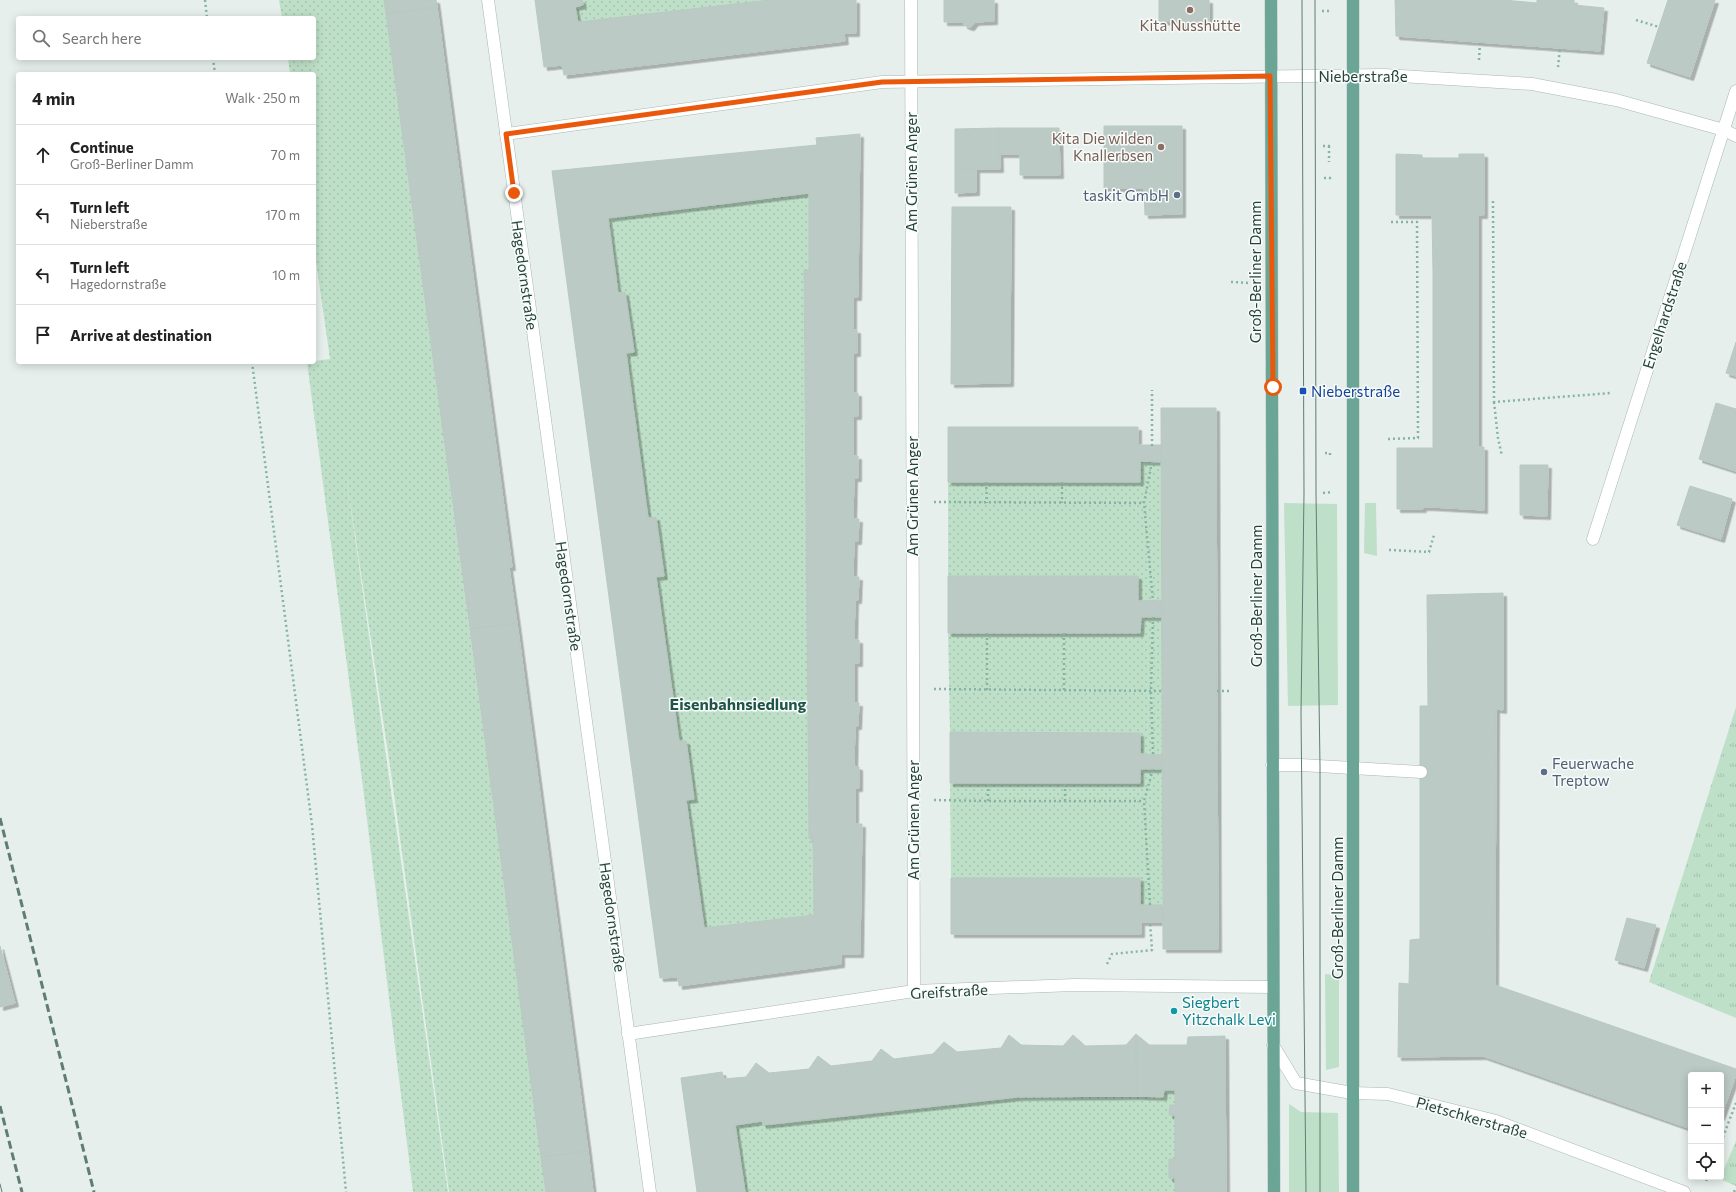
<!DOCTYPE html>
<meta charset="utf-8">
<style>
:root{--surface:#fff;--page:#f2f2f2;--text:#222;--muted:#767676;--line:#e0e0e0}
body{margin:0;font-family:Commissioner,sans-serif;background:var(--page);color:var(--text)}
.controls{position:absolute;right:12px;bottom:12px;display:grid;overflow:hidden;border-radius:4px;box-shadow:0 2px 10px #0003}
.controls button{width:36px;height:36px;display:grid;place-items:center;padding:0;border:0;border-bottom:1px solid var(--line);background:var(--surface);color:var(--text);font:20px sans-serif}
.stop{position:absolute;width:12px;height:12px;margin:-9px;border:3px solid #ea580c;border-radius:50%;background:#fff}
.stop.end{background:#ea580c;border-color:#fff;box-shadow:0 1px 4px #0008}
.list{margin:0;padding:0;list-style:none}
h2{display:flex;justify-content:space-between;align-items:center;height:52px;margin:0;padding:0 16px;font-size:17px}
h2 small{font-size:13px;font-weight:400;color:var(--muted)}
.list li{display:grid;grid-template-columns:26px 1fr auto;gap:12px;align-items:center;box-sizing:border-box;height:60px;padding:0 16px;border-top:1px solid var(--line)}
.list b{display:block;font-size:15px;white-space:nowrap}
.list p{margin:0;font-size:13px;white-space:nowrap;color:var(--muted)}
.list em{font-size:13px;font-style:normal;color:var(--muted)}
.icon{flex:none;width:22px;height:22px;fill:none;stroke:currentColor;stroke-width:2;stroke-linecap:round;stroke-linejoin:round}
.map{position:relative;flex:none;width:1736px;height:1192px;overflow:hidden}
.search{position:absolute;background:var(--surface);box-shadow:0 2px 10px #0003;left:16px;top:16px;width:300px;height:44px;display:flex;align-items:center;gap:10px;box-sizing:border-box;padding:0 14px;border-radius:4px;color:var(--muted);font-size:15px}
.panel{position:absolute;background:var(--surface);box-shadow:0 2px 10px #0003;left:16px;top:72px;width:300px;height:292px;border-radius:4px}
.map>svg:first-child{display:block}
</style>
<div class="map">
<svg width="1736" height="1192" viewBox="0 0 1736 1192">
<defs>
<pattern id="park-tufts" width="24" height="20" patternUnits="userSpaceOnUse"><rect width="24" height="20" fill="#bfe0c8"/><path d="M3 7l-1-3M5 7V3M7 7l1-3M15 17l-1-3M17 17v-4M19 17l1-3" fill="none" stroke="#a4c1ad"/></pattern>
<pattern id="garden-dots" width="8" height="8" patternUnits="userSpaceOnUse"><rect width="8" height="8" fill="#bfe0c8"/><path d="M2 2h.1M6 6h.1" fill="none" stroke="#a4c1ad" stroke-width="1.8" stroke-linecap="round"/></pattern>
<filter id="shadow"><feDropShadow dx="3.5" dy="3.5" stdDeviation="0" flood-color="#0004"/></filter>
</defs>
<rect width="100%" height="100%" fill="#e6efeb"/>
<g fill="#bfe0c8">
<path d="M1284,503L1337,504L1338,705L1288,706Z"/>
<path d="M1365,503H1376L1377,556L1364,553Z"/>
<path d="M1325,974L1339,975V1067L1326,1070Z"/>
<path d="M1289,1104L1301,1112L1338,1113L1339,1192H1289Z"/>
</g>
<g fill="url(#park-tufts)">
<path d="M1736,707V1018L1649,982Z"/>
<path d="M1736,1141V1186L1720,1179Z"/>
</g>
<g fill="url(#garden-dots)">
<path d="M279,0H384L546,1192H449L390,766L346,474L448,1192H413L362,779L307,362L330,359L314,247V74H290L288,58H314V18H282Z"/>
<path d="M582,0H770L578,22L575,7L582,5Z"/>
<path d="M809,193V270H804L809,838H813L814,915L704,928L686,800L694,799L686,741H679L656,577L664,576L648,518L626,353L633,351L625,292L618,293L608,218Z"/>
<path d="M1140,461L1161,462V600L1138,601V576H948V482H1140Z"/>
<path d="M1141,617H1162V755L1140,754V733L950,732L948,633H1140Z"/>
<path d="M1140,769H1162V905H1140V878H951L950,783H1140Z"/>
<path d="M1164,1090H1175V1105H1170L1169,1115H1175V1159H1169V1178H1175V1192H745L735,1125L762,1121L763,1125L1018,1097H1163Z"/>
</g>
<g fill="#bbcac4" stroke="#b8c9c2" fill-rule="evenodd" filter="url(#shadow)">
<path d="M384,0H436L437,7L386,14Z"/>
<path d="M535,0H582L583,5L575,7L578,22L770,0H856V33H844L845,41L564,75L562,65L544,67Z"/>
<path d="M944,0H994V21L975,22L971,27H969L964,25V22H944Z"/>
<path d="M1159,0H1209V21H1190L1189,25L1184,27L1180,25L1178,22L1159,21Z"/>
<path d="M1395,0H1503L1537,3V0H1574V5L1604,8L1600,51L1396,36Z"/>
<path d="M1668,0H1715L1690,77L1647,63Z"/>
<path d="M437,7L512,567H509L517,623L470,629L386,14Z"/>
<path d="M1104,126H1182V214L1145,215L1144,188H1104Z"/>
<path d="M999,128L1000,169H955V129Z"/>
<path d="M999,128H1059L1060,175H1020V154H999Z"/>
<path d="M860,134L858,297H853V330H857V353H853V393H858V416H853V456H858V478H854L853,519H859L858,541H854L853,577H859L858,600H855L854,640H859V663H854V703H859L858,726H855L854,766L859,767V788H855V824H862L860,954H841V964L679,986L678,977L660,978L552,171L817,145L816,138ZM809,193V270H804L809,839L813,838L814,915L704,928L686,800L694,799L686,741H679L656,577L664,576L656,517L648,518L626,353L634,352L625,292L618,293L608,218Z"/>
<path d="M1396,154L1422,155V158H1459V154H1484V215H1478V447H1484V510L1431,507H1422L1423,509H1397V448H1433V272L1432,215H1396Z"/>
<path d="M955,169H976V192L955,193Z"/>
<path d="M952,207H1011L1010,383L951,384Z"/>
<path d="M1736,342V376L1726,373Z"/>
<path d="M1716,403L1736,409V471L1699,459Z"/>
<path d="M1161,408H1216L1218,949H1163Z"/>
<path d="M948,427H1138V445H1161V462L1140,461V482H948Z"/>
<path d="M1520,465H1548L1547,516L1520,515Z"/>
<path d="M1690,486L1732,499L1721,539L1677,525Z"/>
<path d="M948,576H1138V601L1161,600L1162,617H1141L1140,633H948Z"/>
<path d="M1503,593V710L1496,709L1495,985L1736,1069V1075L1721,1117V1075H1691V1129L1483,1056L1398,1057L1399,983L1409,984L1410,940L1420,939V706H1428L1427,595Z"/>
<path d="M517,623L588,1151L541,1157L470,629Z"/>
<path d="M950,732L1140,733V754L1162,755V769H1140V783H950Z"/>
<path d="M951,878H1140V905H1162L1163,922H1141V934H951Z"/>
<path d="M1627,918L1656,925L1644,968L1615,960Z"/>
<path d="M0,946L15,1003L0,1007Z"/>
<path d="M1136,1034L1137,1096L1018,1097L763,1125L762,1121L735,1125L745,1192H697L681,1078L722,1072L724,1079L746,1077L756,1063L769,1073L809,1069L818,1056L831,1066L872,1061L881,1049L894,1059L933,1054L944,1042L957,1052L1001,1048L1009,1035L1021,1045L1063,1046L1073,1035L1085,1046L1126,1045Z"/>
<path d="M1136,1034L1149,1045H1187L1188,1037L1225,1036L1226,1192H1175V1178H1169V1159H1175V1115H1169L1170,1105H1175V1090H1164L1163,1097L1137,1096Z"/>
<path d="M588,1151L593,1192H546L541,1157Z"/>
</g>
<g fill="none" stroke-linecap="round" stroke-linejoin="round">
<defs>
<g id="minor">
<path d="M488,0L650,1192"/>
<path d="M911,0L914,991"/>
<path d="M506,134L882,82L1384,75L1532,84L1616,100L1724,130L1736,136"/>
<path d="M1593,539L1736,91"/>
<path d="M1272,765H1301L1421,772"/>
<path d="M628,1034L914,991L1074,985L1273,987"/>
<path d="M1273,1045L1296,1083L1352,1093L1388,1094L1496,1121L1684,1192"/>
</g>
<g id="major">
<path d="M1271,0L1274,1192"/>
<path d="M1353,0V1192"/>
</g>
</defs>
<use href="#minor" stroke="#a8b8b2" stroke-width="13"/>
<use href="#major" stroke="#c2cac8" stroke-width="13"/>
<g stroke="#86b3a5" stroke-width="2.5" stroke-dasharray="2 3" stroke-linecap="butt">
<path d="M205,0L207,18"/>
<path d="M1322,11H1332"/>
<path d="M1636,20L1659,27"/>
<path d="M213,58L215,74"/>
<path d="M1479,60L1480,42"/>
<path d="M1558,67L1560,48"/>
<path d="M1323,146H1330"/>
<path d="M1329,146V162"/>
<path d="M1324,178H1330L1329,177"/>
<path d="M1493,201L1494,402L1611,393"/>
<path d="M1231,282L1250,283"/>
<path d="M252,362L312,825L346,1192"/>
<path d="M1494,402L1498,438L1502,456"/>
<path d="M1388,439L1418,438L1417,222H1389"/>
<path d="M1152,446V390"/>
<path d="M1325,453H1330V455"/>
<path d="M1152,462L1144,503L1153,601"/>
<path d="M986,482L987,503"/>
<path d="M1062,482V503"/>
<path d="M1323,493L1333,492"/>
<path d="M934,502L1144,503"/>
<path d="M1389,550L1429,552L1434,535"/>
<path d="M1153,617L1151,691L1153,755"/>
<path d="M987,633V691"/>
<path d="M1064,633V691"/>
<path d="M934,689L1162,691"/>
<path d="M1217,691H1231"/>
<path d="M934,800L988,801H1144"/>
<path d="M988,801V783"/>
<path d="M1065,801V783"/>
<path d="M1150,905L1144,801L1153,769"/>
<path d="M1107,964L1112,954L1152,950L1150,922"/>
<path d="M1721,1142L1736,1103"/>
<path d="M1706,1181L1708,1177"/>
<path d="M1734,1192L1736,1188"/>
</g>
<use href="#minor" stroke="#fff" stroke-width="12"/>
<use href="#major" stroke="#6aa596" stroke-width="12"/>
<g stroke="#5f7d75" stroke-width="1">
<path d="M1302,0L1304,493L1301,713L1306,1192"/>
<path d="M1315,0L1316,493L1320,766V1192"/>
<path d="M0,1184L2,1192"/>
</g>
<g stroke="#5f7d75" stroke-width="3" stroke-dasharray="8 4" stroke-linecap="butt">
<path d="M0,818L94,1192"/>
<path d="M0,1106L22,1192"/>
</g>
</g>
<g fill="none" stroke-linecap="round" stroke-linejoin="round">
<path stroke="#ea580c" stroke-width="5" d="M514,193L506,134L882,82L1270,76L1273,387"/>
</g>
<g fill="#8d6e63" stroke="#f7fbf9" stroke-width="1.5">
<circle cx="1190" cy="10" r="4"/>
<circle cx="1161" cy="147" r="4"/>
</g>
<g fill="#5c6f8a" stroke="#f7fbf9" stroke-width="1.5">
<circle cx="1177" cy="195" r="4"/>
<circle cx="1544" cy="772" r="4"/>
</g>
<rect fill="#1a4fb4" stroke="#f7fbf9" stroke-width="1.5" x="1299" y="387" width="8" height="8" rx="2"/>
<circle fill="#0f9aa8" stroke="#f7fbf9" stroke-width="1.5" cx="1174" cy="1011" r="4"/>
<g text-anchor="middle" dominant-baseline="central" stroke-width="3" stroke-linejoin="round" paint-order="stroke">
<g font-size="15" fill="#785e54" stroke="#f7fbf9">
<text x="1190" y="25">Kita Nusshütte</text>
<text x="1153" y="138" text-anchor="end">Kita Die wilden<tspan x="1153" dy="17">Knallerbsen</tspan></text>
</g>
<g font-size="15" fill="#24423a" stroke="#f7fbf9">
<text x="1363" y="76">Nieberstraße</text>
<text transform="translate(911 172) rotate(-90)">Am Grünen Anger</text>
<text transform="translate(1255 272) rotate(-90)">Groß-Berliner Damm</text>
<text transform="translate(525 275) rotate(82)">Hagedornstraße</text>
<text transform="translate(1664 315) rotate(-72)">Engelhardstraße</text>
<text transform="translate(912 496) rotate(-90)">Am Grünen Anger</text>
<text transform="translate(569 596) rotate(82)">Hagedornstraße</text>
<text transform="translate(1256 596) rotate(-90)">Groß-Berliner Damm</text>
<text transform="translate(913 820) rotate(-90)">Am Grünen Anger</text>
<text transform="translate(1337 908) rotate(-90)">Groß-Berliner Damm</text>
<text transform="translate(613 917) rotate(82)">Hagedornstraße</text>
<text transform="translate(949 991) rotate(-3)">Greifstraße</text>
<text transform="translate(1472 1117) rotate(16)">Pietschkerstraße</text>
</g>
<g font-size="15" fill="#4e5e75" stroke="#f7fbf9" text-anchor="end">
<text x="1169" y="195">taskit GmbH</text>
<text x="1552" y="763" text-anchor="start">Feuerwache<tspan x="1552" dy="17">Treptow</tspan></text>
</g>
<g font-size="15" fill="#164399" stroke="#f7fbf9" text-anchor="start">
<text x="1311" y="391">Nieberstraße</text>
</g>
<g font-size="15" fill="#0d838f" stroke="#f7fbf9" text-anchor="start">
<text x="1182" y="1002">Siegbert<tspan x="1182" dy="17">Yitzchalk Levi</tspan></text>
</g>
<g font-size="16" font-weight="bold" fill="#1f5548" stroke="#f7fbf9">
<text x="738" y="703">Eisenbahnsiedlung</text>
</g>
</g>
</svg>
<div class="controls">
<button>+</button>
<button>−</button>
<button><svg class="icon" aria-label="locate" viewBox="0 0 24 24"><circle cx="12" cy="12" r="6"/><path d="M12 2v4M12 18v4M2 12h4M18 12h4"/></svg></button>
</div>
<div class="stop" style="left:1273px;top:387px"></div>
<div class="stop end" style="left:514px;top:193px"></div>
<div class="search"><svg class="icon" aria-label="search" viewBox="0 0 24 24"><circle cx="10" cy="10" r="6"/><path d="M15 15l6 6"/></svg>Search here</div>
<section class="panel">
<h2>4 min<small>Walk · 250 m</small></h2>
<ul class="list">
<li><svg class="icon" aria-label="ahead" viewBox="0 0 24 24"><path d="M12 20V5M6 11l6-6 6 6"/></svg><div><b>Continue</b><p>Groß-Berliner Damm</p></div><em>70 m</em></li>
<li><svg class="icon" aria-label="left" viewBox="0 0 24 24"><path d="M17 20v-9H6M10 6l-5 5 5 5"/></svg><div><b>Turn left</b><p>Nieberstraße</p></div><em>170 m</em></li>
<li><svg class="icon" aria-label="left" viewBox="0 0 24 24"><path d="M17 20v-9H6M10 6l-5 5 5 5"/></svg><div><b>Turn left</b><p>Hagedornstraße</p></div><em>10 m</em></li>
<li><svg class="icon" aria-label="arrive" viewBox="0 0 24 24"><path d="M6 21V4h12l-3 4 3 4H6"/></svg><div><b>Arrive at destination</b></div></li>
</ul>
</section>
</div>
